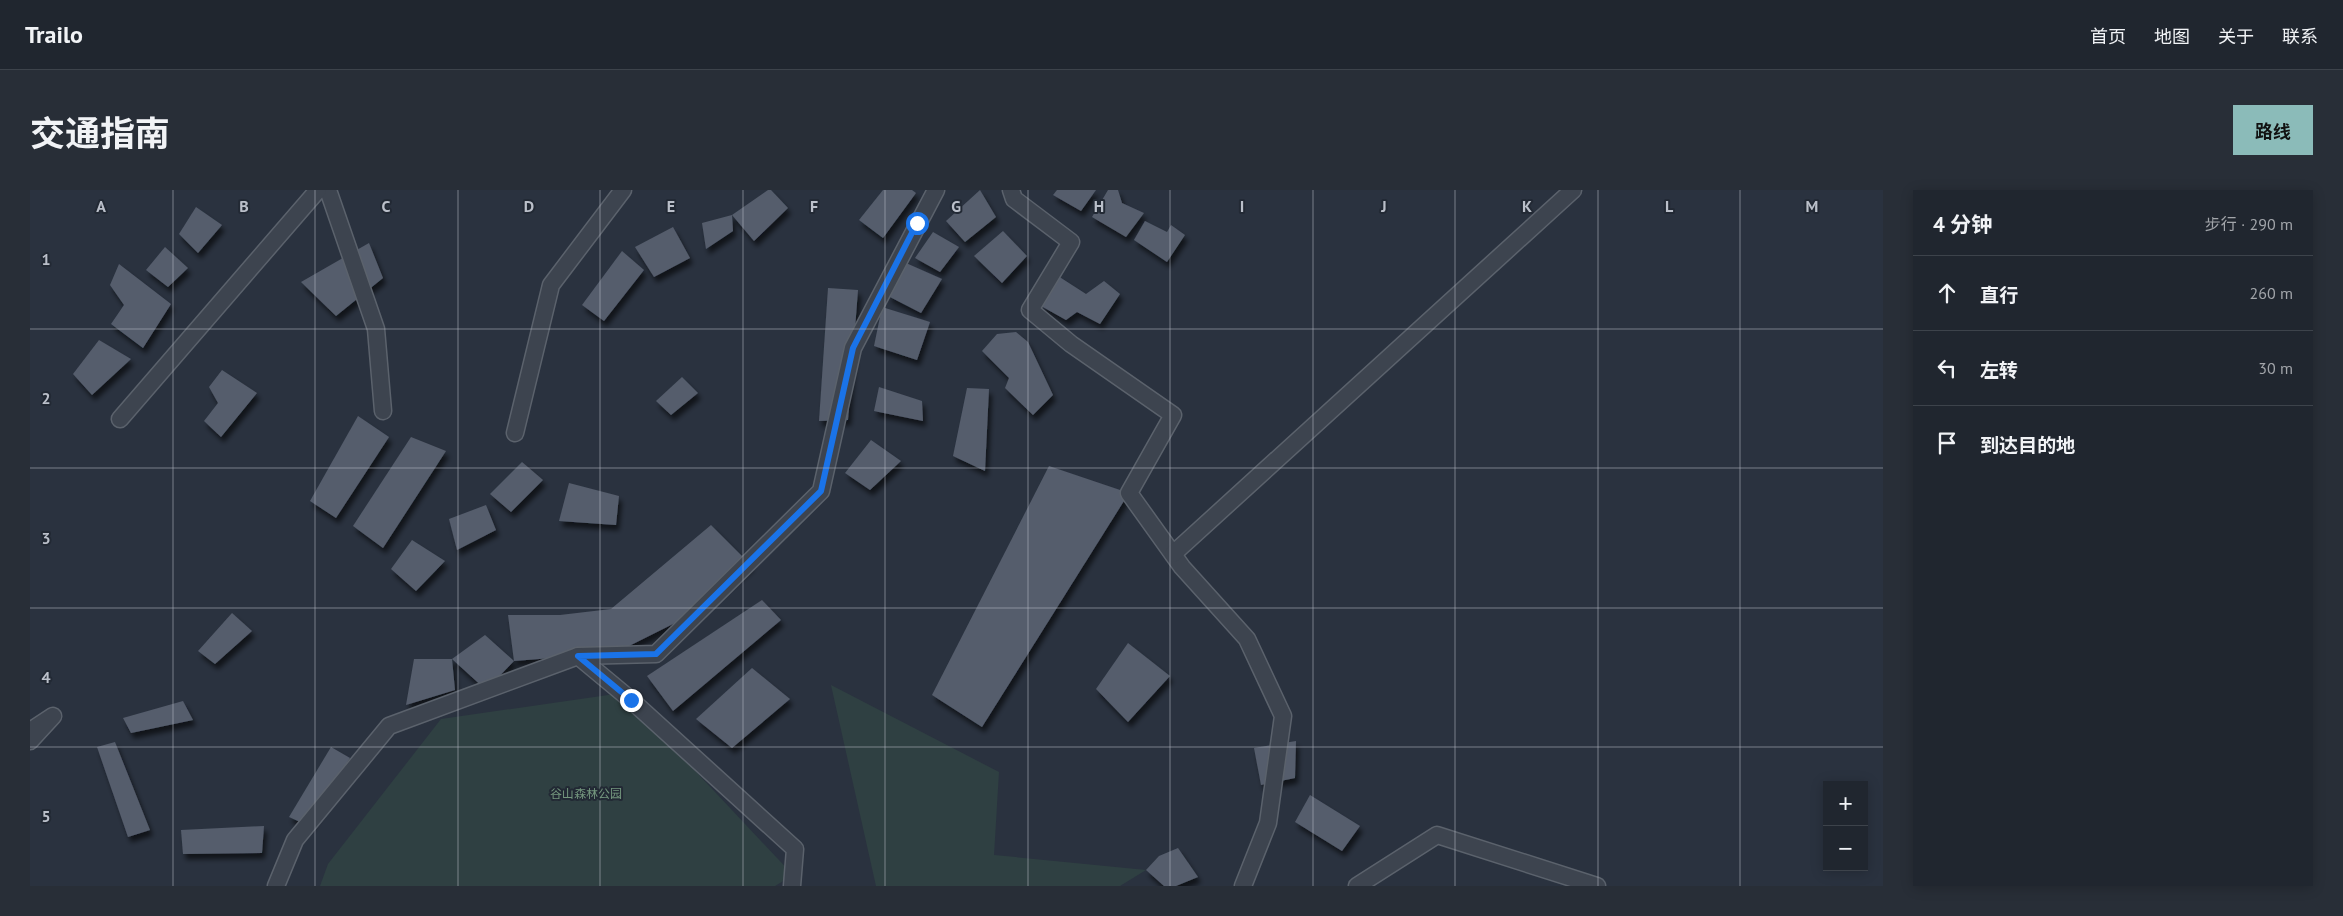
<!DOCTYPE html>
<html lang="zh">
<meta charset="utf-8">
<style>
:root{--surface:#20262f;--page:#282e37;--text:#f1f3f6;--muted:#a2a5aa;--line:#3d434b;--accent:#8bbbb9}
body{margin:0;font-family:"PT Sans","Noto Sans SC",sans-serif;background:var(--page);color:var(--text)}
.controls{position:absolute;right:15px;bottom:15px;display:grid;overflow:hidden;border-radius:0px;box-shadow:0 2px 12px #0003}
.controls button{width:45px;height:45px;display:grid;place-items:center;padding:0;border:0;border-bottom:1px solid var(--line);background:var(--surface);color:var(--text);font:25px sans-serif}
.stop{position:absolute;width:15px;height:15px;margin:-11px;border:4px solid #1a73e8;border-radius:50%;background:#fff}
.stop.end{background:#1a73e8;border-color:#fff;box-shadow:0 1px 5px #0008}
.list{margin:0;padding:0;list-style:none}
h2{display:flex;justify-content:space-between;align-items:center;height:65px;margin:0;padding:0 20px;font-size:21px}
h2 small{font-size:16px;font-weight:400;color:var(--muted)}
.list li{display:grid;grid-template-columns:32px 1fr auto;gap:15px;align-items:center;box-sizing:border-box;height:75px;padding:0 20px;border-top:1px solid var(--line)}
.list b{display:block;font-size:19px;white-space:nowrap}
.list em{font-size:16px;font-style:normal;color:var(--muted)}
.icon{flex:none;width:28px;height:28px;fill:none;stroke:currentColor;stroke-width:2;stroke-linecap:round;stroke-linejoin:round}
.map{position:relative;flex:none;width:1853px;height:696px;overflow:hidden;border-radius:0px}
header{display:flex;align-items:center;gap:30px;box-sizing:border-box;height:70px;padding:0 25px;background:var(--surface);border-bottom:1px solid var(--line)}
header strong{font-size:24px}
nav{display:flex;gap:28px;margin-inline-start:auto;font-size:18px}
.intro{display:flex;align-items:center;justify-content:space-between;box-sizing:border-box;height:120px;padding:0 30px}
h1{margin:0;font-size:35px}
.button{padding:12px 22px;border-radius:0px;background:var(--accent);color:#111;font-size:18px;font-weight:700}
main{display:flex;gap:30px;padding:0 30px}
aside{flex:1;background:var(--surface);border-radius:0px;box-shadow:0 2px 12px #0003}
.map>svg:first-child{display:block}
</style>
<header>
<strong>Trailo</strong>
<nav><a>首页</a><a>地图</a><a>关于</a><a>联系</a></nav>
</header>
<div class="intro"><h1>交通指南</h1><a class="button">路线</a></div>
<main>
<div class="map">
<svg width="1853" height="696" viewBox="0 0 1853 696">
<defs>
<filter id="shadow"><feDropShadow dx="3" dy="5.5" stdDeviation="2.5" flood-color="#0009"/></filter>
</defs>
<rect width="100%" height="100%" fill="#2a323f"/>
<g fill="#2f4042">
<path d="M801,495L969,582L964,665L1116,680L1090,696H846Z"/>
<path d="M592,503L763,685L745,696H290L298,674L411,529Z"/>
</g>
<g fill="#555d6c" filter="url(#shadow)">
<path d="M738,0H741L758,18L724,51L702,25Z"/>
<path d="M853,0H882L886,3L853,48L829,30Z"/>
<path d="M950,0L966,27L935,52L916,31Z"/>
<path d="M1027,0H1066L1051,21L1023,5Z"/>
<path d="M1078,0H1088L1092,13L1114,23L1096,47L1062,27Z"/>
<path d="M166,17L192,35L168,63L149,44Z"/>
<path d="M702,25L703,41L676,59L672,33Z"/>
<path d="M1115,31L1137,42L1141,35L1155,45L1137,72L1104,50Z"/>
<path d="M643,37L660,68L624,87L605,57Z"/>
<path d="M973,41L997,66L972,93L944,66Z"/>
<path d="M903,42L929,57L910,82L885,68Z"/>
<path d="M339,53L353,88L306,126L271,92Z"/>
<path d="M135,57L158,78L138,97L116,80Z"/>
<path d="M592,61L614,80L574,131L552,115Z"/>
<path d="M876,73L912,89L891,123L858,106Z"/>
<path d="M89,74L141,114L113,158L81,134L94,115L80,95Z"/>
<path d="M1028,86L1056,104L1074,91L1090,104L1070,134L1047,122L1036,130L1011,116Z"/>
<path d="M798,98L828,100L818,230L789,231Z"/>
<path d="M852,117L900,132L887,170L844,156Z"/>
<path d="M986,142L998,152L1023,205L1003,225L975,198L979,188L952,161L967,144Z"/>
<path d="M69,150L101,169L62,205L43,184Z"/>
<path d="M192,180L227,203L191,247L174,231L188,213L179,197Z"/>
<path d="M652,187L668,203L641,225L626,211Z"/>
<path d="M849,197L892,211L893,231L844,221Z"/>
<path d="M937,198L959,199L955,281L923,266Z"/>
<path d="M328,226L359,247L306,328L280,311Z"/>
<path d="M381,247L416,261L353,358L323,336Z"/>
<path d="M841,250L871,271L840,300L815,283Z"/>
<path d="M492,272L513,290L481,322L460,304Z"/>
<path d="M1019,276L1099,303L952,537L902,505Z"/>
<path d="M539,293L589,306L586,335L529,331Z"/>
<path d="M456,315L466,340L427,360L419,329Z"/>
<path d="M681,335L721,375L645,433L599,456L548,466L484,471L456,500L422,469L425,500L376,515L384,469H422L455,445L484,471L478,425H530L581,419Z"/>
<path d="M382,350L415,371L386,401L361,379Z"/>
<path d="M732,410L751,430L643,521L617,486Z"/>
<path d="M202,423L222,441L185,474L168,461Z"/>
<path d="M1098,453L1140,486L1098,532L1066,499Z"/>
<path d="M722,478L760,509L702,558L666,529Z"/>
<path d="M153,511L163,530L101,543L93,528Z"/>
<path d="M1266,551L1265,588L1231,595L1224,558Z"/>
<path d="M85,552L120,640L98,647L67,557Z"/>
<path d="M301,557L320,568L279,636L259,627Z"/>
<path d="M1280,605L1330,636L1312,661L1265,632Z"/>
<path d="M234,636L232,663L153,664L151,640Z"/>
<path d="M1148,658L1168,687L1146,696H1134L1116,680L1129,666Z"/>
</g>
<g fill="none" stroke-linecap="round" stroke-linejoin="round">
<defs>
<g id="minor">
<path d="M298,0L346,139L353,221"/>
<path d="M981,0L984,9L1041,52L1000,120L1041,154L1143,225L1099,303L1152,377L1217,449L1253,526L1238,633L1213,696"/>
<path d="M90,229L288,0"/>
<path d="M485,243L521,95L593,0"/>
<path d="M1143,364L1543,0"/>
<path d="M548,466L626,464L791,301L823,158L906,0"/>
<path d="M0,541L23,526L0,551"/>
<path d="M246,696L265,650L359,536L548,466L601,510L765,659L762,696"/>
<path d="M1327,696L1407,645L1567,696"/>
</g>
</defs>
<use href="#minor" stroke="#5b626c" stroke-width="19"/>
<use href="#minor" stroke="#3d444f" stroke-width="16"/>
</g>
<g fill="none" stroke-linecap="round" stroke-linejoin="round">
<path stroke="#1a73e8" stroke-width="6" d="M601,510L548,466L626,464L791,301L823,158L887,33"/>
</g>
<path fill="none" stroke="#babfc9" stroke-width="1" stroke-opacity="0.55" d="M143,0V696M285,0V696M428,0V696M570,0V696M713,0V696M855,0V696M998,0V696M1140,0V696M1283,0V696M1425,0V696M1568,0V696M1710,0V696M0,139H1853M0,278H1853M0,418H1853M0,557H1853"/>
<g text-anchor="middle" dominant-baseline="central" stroke-width="4" stroke-linejoin="round" paint-order="stroke">
<g font-size="12" fill="#74977e" stroke="#222934">
<text x="556" y="603">谷山森林公园</text>
</g>
</g>
<g font-size="16" text-anchor="middle" font-weight="bold" fill="#babfc9" stroke="#222934" stroke-width="4" stroke-linejoin="round" paint-order="stroke">
<text x="71" y="22">A</text>
<text x="214" y="22">B</text>
<text x="356" y="22">C</text>
<text x="499" y="22">D</text>
<text x="641" y="22">E</text>
<text x="784" y="22">F</text>
<text x="926" y="22">G</text>
<text x="1069" y="22">H</text>
<text x="1212" y="22">I</text>
<text x="1354" y="22">J</text>
<text x="1497" y="22">K</text>
<text x="1639" y="22">L</text>
<text x="1782" y="22">M</text>
<text x="16" y="75">1</text>
<text x="16" y="214">2</text>
<text x="16" y="354">3</text>
<text x="16" y="493">4</text>
<text x="16" y="632">5</text>
</g>
</svg>
<div class="controls">
<button>+</button>
<button>−</button>
</div>
<div class="stop" style="left:887px;top:33px"></div>
<div class="stop end" style="left:601px;top:510px"></div>
</div>
<aside>
<h2>4 分钟<small>步行 · 290 m</small></h2>
<ul class="list">
<li><svg class="icon" aria-label="ahead" viewBox="0 0 24 24"><path d="M12 20V5M6 11l6-6 6 6"/></svg><div><b>直行</b></div><em>260 m</em></li>
<li><svg class="icon" aria-label="left" viewBox="0 0 24 24"><path d="M17 20v-9H6M10 6l-5 5 5 5"/></svg><div><b>左转</b></div><em>30 m</em></li>
<li><svg class="icon" aria-label="arrive" viewBox="0 0 24 24"><path d="M6 21V4h12l-3 4 3 4H6"/></svg><div><b>到达目的地</b></div></li>
</ul>
</aside>
</main>
